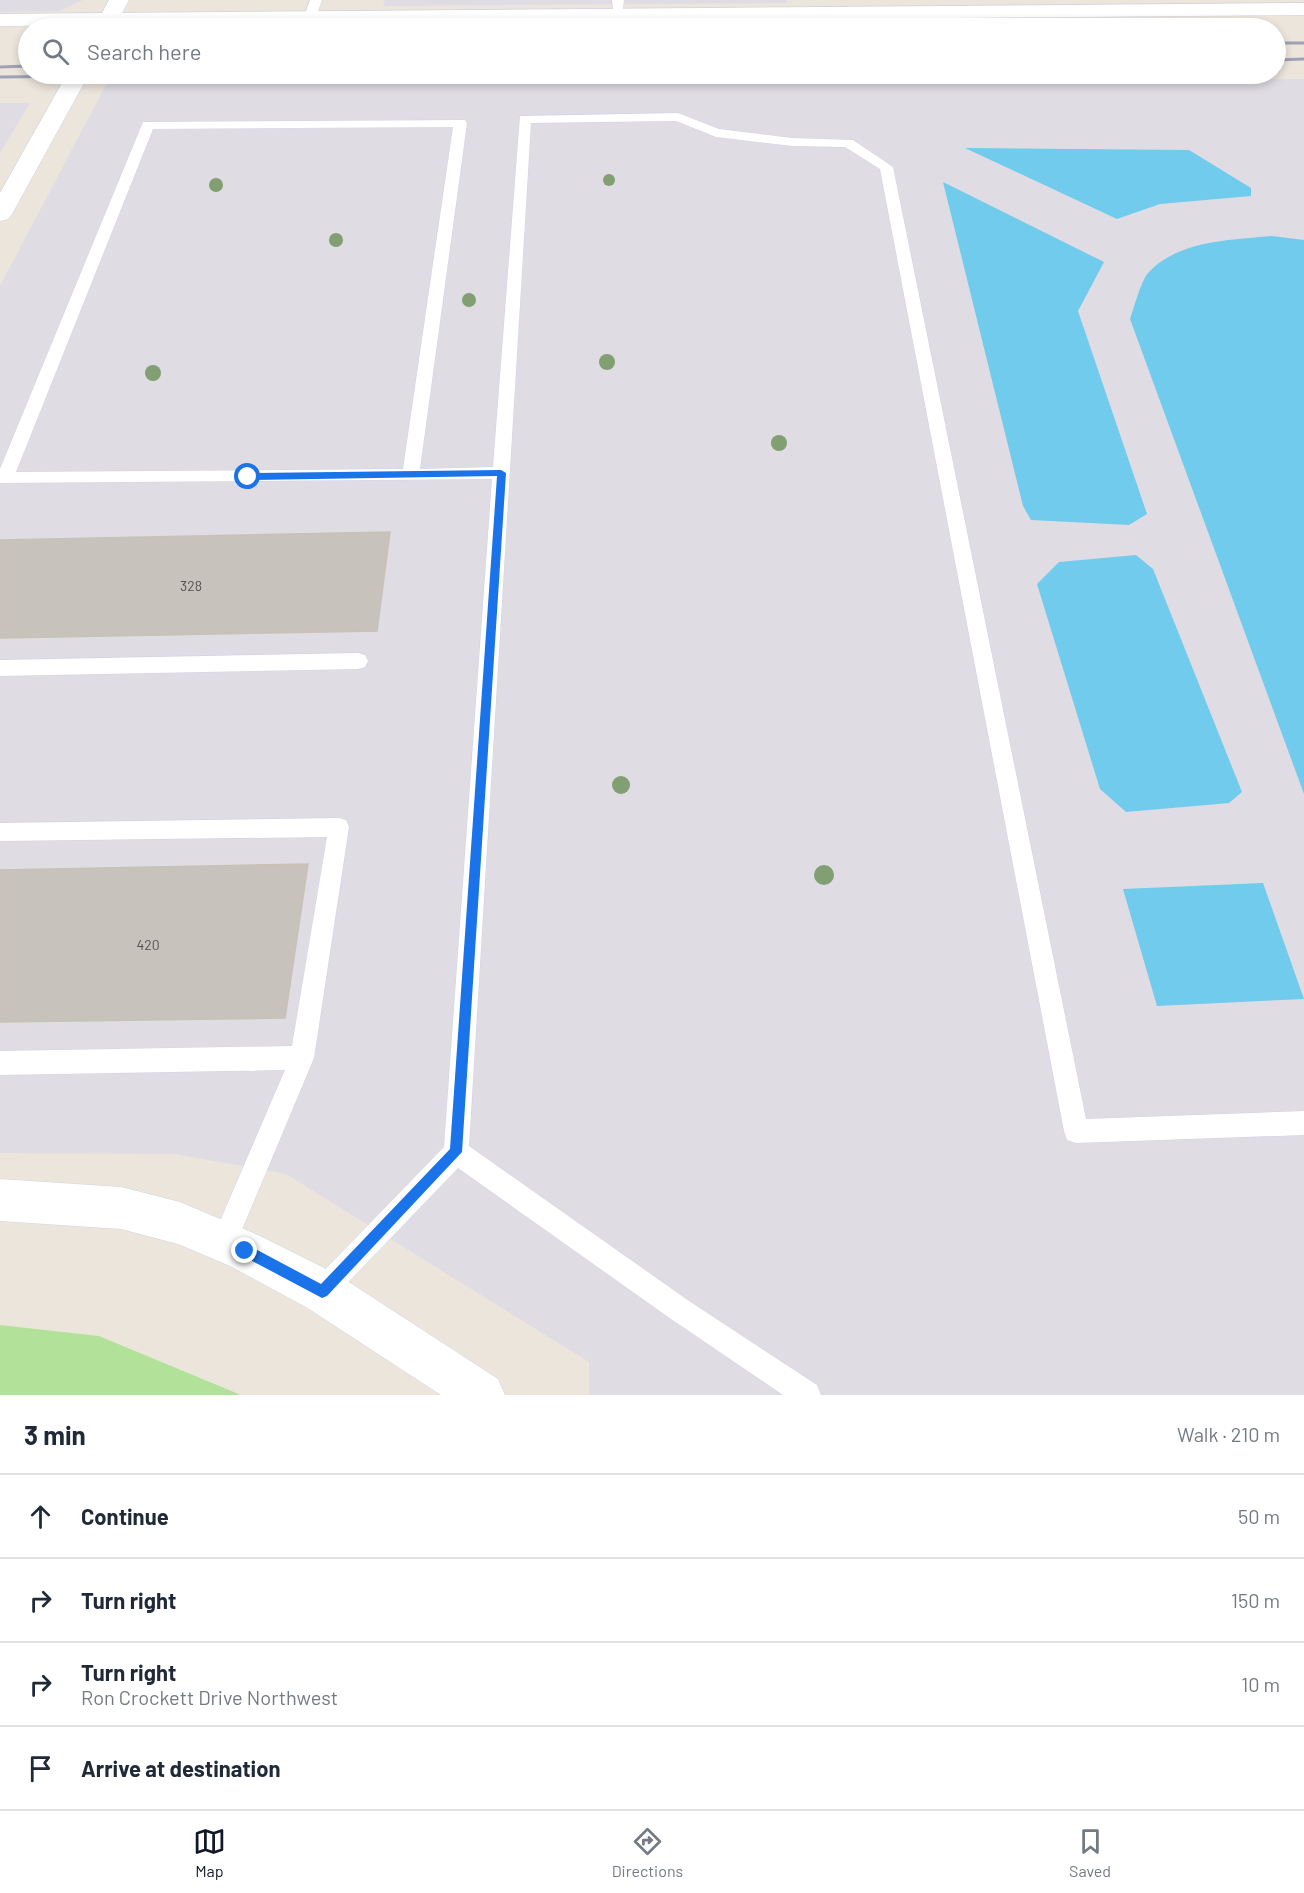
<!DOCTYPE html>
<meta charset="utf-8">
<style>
:root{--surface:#fff;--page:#f6f6f7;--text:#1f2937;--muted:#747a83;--line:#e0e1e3;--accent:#111827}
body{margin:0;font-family:Barlow,sans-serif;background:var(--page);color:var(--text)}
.stop{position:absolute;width:18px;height:18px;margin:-14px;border:4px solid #1a73e8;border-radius:50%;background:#fff}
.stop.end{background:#1a73e8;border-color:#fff;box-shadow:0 2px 6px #0008}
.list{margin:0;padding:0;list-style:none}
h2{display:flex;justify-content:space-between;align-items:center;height:78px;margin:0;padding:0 24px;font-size:26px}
h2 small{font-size:20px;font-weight:400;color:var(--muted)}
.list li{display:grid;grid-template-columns:39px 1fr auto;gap:18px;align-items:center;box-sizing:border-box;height:84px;padding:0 24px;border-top:2px solid var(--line)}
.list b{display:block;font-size:22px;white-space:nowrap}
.list p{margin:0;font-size:20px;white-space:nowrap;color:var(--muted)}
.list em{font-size:20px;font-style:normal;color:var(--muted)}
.icon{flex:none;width:33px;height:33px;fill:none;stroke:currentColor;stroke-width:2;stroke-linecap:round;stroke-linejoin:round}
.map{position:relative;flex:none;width:1304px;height:1395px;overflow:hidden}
.search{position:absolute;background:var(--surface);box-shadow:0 3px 9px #0003;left:18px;right:18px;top:18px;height:66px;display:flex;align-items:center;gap:15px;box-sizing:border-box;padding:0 21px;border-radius:33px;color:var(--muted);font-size:22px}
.sheet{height:414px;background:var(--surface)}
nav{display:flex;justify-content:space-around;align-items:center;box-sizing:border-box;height:84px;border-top:2px solid var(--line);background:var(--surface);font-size:16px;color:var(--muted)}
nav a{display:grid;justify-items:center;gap:3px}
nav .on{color:var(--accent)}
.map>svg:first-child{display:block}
</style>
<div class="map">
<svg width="1304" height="1395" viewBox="0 0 1304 1395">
<rect width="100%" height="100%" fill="#ece5dc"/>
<g fill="#dfdce4">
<path d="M0,0H83L60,11L0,12Z"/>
<path d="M385,0H787V3L383,6Z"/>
<path d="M1304,79V1395H589V1362L286,1174L175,1154L0,1153V286L108,81Z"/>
<path d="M0,103H30L0,153Z"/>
</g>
<path fill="#b2e299" d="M0,1325L99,1336L241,1395H0Z"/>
<g fill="#70cbed">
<path d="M965,148L1189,150L1251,188V196L1160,204L1117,219Z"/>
<path d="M943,182L1104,262L1078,311L1147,514L1129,525L1031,520L1023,506Z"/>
<path d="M1272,236L1304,240V794L1130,319C1134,308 1141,280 1149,272C1179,240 1231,240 1272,236Z"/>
<path d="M1136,555L1153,569L1242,792L1229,803L1126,812L1100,789L1037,584L1059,562Z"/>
<path d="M1263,883L1304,999L1157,1006L1123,889Z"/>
</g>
<g fill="#c7c2bb" stroke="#c7c1b6" stroke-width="1.5">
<path d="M390,532L377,631L0,638V540Z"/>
<path d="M308,864L285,1018L0,1022V870Z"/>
</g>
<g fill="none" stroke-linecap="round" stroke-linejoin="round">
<defs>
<g id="service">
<path d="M310,0H322L316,17L310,21L304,17Z"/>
<path d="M612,0H624L622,18H614Z"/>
<path d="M678,113L719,129L792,138L853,140L893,167L1086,1119L1304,1111V1135L1076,1143L1067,1140L1064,1131L880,169L845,147L792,146L716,137L676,121L531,123L469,1146L689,1301L817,1385L821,1395H783L671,1319L458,1168L331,1300L322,1304L313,1300L309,1291L313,1282L444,1147L492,479L0,483V469L143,122L465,120L467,123L420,469L493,467L520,116ZM453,127L403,469L16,472L153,129Z"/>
<path d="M358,653L365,655L368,661L365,667L358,669L0,676V660Z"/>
<path d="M339,818L346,820L349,827L314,1058L233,1251L224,1255L215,1251L211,1242L285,1070L0,1075V1051L292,1046L327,837L0,841V823Z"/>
</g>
<g id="tertiary">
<path d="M1304,3V15L0,26V14Z"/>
<path d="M0,1179L121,1187L180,1202L260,1236L338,1275L498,1379L505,1395H441L306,1307L230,1266L178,1244L121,1229L0,1221Z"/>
</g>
<g id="secondary">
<path d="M109,0H129L114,28H94Z"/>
<path d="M67,74H89L12,214L8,219L0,221V193Z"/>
</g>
</defs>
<use href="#service" stroke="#d1d4e2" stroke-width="1"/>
<use href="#tertiary" stroke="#d1d4e2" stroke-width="1"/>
<use href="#secondary" stroke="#d1d4e2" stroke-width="1"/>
<use href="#service" fill="#fff" fill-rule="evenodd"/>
<use href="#tertiary" fill="#fff" fill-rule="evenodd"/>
<use href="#secondary" fill="#fff" fill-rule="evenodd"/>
<g stroke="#9fa2b4" stroke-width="3">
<path d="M1276,43H1304"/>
<path d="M1276,60L1304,59"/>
<path d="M0,67L28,66"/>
<path d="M0,77L258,74"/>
</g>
</g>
<g fill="#819f72">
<circle cx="609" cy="180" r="6"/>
<circle cx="216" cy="185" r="7"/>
<circle cx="336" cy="240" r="7"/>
<circle cx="469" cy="300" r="7"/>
<circle cx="607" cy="362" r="8"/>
<circle cx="153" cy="373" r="8"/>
<circle cx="779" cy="443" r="8"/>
<circle cx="621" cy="785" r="9"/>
<circle cx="824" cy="875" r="10"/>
</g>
<path fill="#1a73e8" d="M501,470L506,473L462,1152L327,1296L322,1298L241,1255L239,1251L241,1246L245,1244L250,1246L321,1284L450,1149L497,476L248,480L244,477L248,473Z"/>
<g text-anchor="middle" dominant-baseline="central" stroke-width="4.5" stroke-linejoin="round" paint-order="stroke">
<g font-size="14" fill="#51504e">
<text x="191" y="585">328</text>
<text x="148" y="944">420</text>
</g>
</g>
</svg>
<div class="stop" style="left:248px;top:477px"></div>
<div class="stop end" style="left:245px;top:1251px"></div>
<div class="search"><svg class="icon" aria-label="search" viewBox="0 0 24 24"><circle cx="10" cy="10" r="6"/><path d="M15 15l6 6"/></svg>Search here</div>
</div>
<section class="sheet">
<h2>3 min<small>Walk · 210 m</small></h2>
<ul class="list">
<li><svg class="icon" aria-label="ahead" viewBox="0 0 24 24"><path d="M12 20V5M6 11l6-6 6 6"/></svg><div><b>Continue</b></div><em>50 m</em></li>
<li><svg class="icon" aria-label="right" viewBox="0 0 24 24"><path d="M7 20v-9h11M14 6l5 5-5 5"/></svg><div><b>Turn right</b></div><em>150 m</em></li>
<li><svg class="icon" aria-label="right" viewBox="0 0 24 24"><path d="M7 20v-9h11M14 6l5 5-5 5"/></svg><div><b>Turn right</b><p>Ron Crockett Drive Northwest</p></div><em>10 m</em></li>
<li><svg class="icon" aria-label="arrive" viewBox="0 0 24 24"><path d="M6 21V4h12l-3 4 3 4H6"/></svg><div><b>Arrive at destination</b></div></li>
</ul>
</section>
<nav>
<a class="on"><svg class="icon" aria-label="map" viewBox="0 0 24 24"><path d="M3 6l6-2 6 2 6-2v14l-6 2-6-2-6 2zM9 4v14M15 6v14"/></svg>Map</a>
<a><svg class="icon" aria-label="directions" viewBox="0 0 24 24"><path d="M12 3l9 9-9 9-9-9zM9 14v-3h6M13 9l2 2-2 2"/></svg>Directions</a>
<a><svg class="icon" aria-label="saved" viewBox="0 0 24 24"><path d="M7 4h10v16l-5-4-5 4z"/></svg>Saved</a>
</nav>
